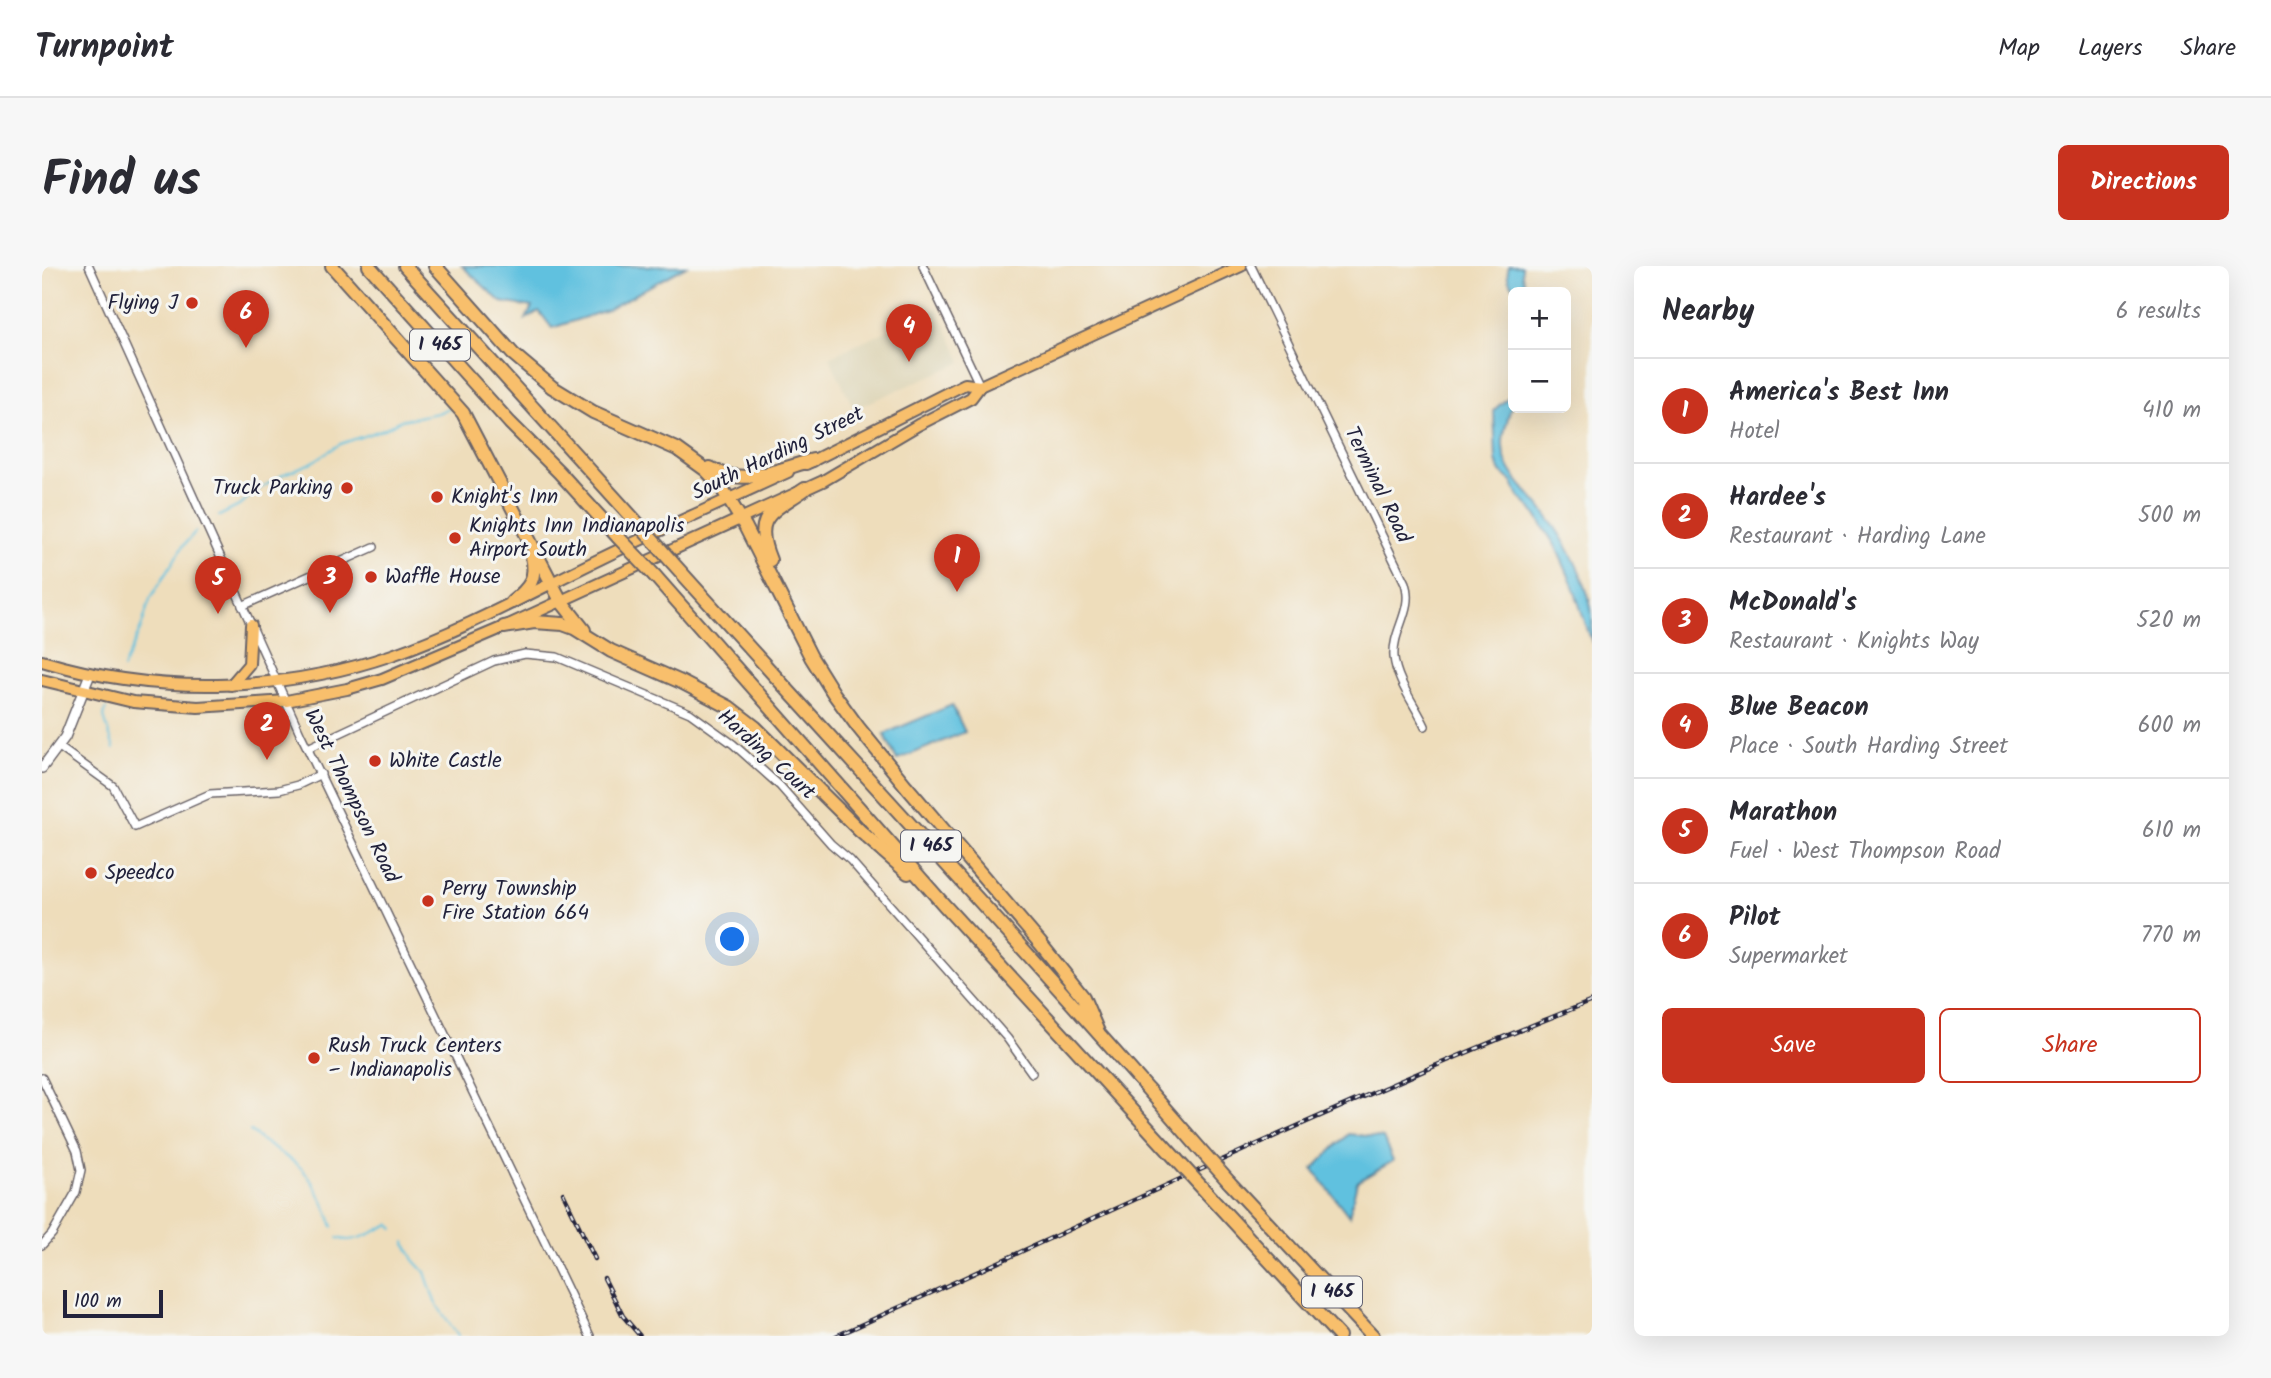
<!DOCTYPE html>
<meta charset="utf-8">
<style>
:root{--surface:#fff;--page:#f7f7f7;--text:#2b2b33;--muted:#7c7c81;--line:#e1e1e2;--accent:#c8321e}
body{margin:0;font-family:Kalam,sans-serif;background:var(--page);color:var(--text)}
.controls{position:absolute;right:21px;top:21px;display:grid;overflow:hidden;border-radius:10px;box-shadow:0 7px 28px #0002}
.controls button{width:63px;height:63px;display:grid;place-items:center;padding:0;border:0;border-bottom:2px solid var(--line);background:var(--surface);color:var(--text);font:35px sans-serif}
.scale{position:absolute;left:21px;bottom:18px;width:100px;box-sizing:border-box;padding-left:7px;border:4px solid #22223b;border-top:0;font-size:19px;line-height:24px;white-space:nowrap;color:#22223b;-webkit-text-stroke:5px #f6f6f2;paint-order:stroke}
.you{position:absolute;left:691px;top:674px;width:24px;height:24px;margin:-18px;border:5px solid #fff;border-radius:50%;background:#1a73e8;box-shadow:0 0 0 10px #1a73e833}
.badge{display:grid;place-items:center;width:46px;height:46px;border-radius:50%;background:var(--accent);color:#fff;font-size:23px;font-weight:700}
.pin{position:absolute;translate:-50% -58px;filter:drop-shadow(0 2px 4px #0008)}
.pin::after{content:'';position:absolute;top:37px;width:24px;height:21px;background:inherit;clip-path:polygon(0 0,100% 0,50% 100%)}
.list{margin:0;padding:0;list-style:none}
h2{display:flex;justify-content:space-between;align-items:center;height:91px;margin:0;padding:0 28px;font-size:30px}
h2 small{font-size:23px;font-weight:400;color:var(--muted)}
.list li{display:grid;grid-template-columns:46px 1fr auto;gap:21px;align-items:center;box-sizing:border-box;height:105px;padding:0 28px;border-top:2px solid var(--line)}
.list b{display:block;font-size:26px;white-space:nowrap}
.list p{margin:0;font-size:23px;white-space:nowrap;color:var(--muted)}
.list em{font-size:23px;font-style:normal;color:var(--muted)}
.actions{display:flex;gap:14px;padding:21px 28px}
.actions a{flex:1;padding:16px 0;border:2px solid var(--accent);border-radius:10px;text-align:center;font-size:24px;color:var(--accent)}
.actions .main{background:var(--accent);color:#fff}
.map{position:relative;flex:none;width:1550px;height:1070px;overflow:hidden;border-radius:10px}
header{display:flex;align-items:center;gap:42px;box-sizing:border-box;height:98px;padding:0 35px;background:var(--surface);border-bottom:2px solid var(--line)}
header strong{font-size:33px}
nav{display:flex;gap:38px;margin-inline-start:auto;font-size:24px}
.intro{display:flex;align-items:center;justify-content:space-between;box-sizing:border-box;height:168px;padding:0 42px}
h1{margin:0;font-size:49px}
.button{padding:18px 32px;border-radius:10px;background:var(--accent);color:#fff;font-size:24px;font-weight:700}
main{display:flex;gap:42px;padding:0 42px}
aside{flex:1;background:var(--surface);border-radius:10px;box-shadow:0 7px 28px #0002}
.map>svg:first-child{display:block}
</style>
<header>
<strong>Turnpoint</strong>
<nav><a>Map</a><a>Layers</a><a>Share</a></nav>
</header>
<div class="intro"><h1>Find us</h1><a class="button">Directions</a></div>
<main>
<div class="map">
<svg width="1550" height="1070" viewBox="0 0 1550 1070">
<rect width="100%" height="100%" fill="#f6f6f2"/>
<filter id="ink" filterUnits="userSpaceOnUse"><feTurbulence type="fractalNoise" baseFrequency=".0143" numOctaves="2"/><feDisplacementMap in="SourceGraphic" scale="14" xChannelSelector="R" yChannelSelector="G"/><feConvolveMatrix kernelMatrix="1 2 1 2 8 2 1 2 1" color-interpolation-filters="sRGB"/></filter>
<filter id="wash" filterUnits="userSpaceOnUse"><feTurbulence type="fractalNoise" baseFrequency=".00686" numOctaves="4" result="noise"/><feDisplacementMap in="SourceGraphic" scale="28" xChannelSelector="R" yChannelSelector="G"/><feGaussianBlur stdDeviation="1.57" result="paint"/><feColorMatrix in="noise" values="0 0 0 0 0 0 0 0 0 0 0 0 0 0 0 0 0 1.4 0 .05"/><feComposite in="paint" operator="in"/></filter>
<g filter="url(#wash)">
<rect width="100%" height="100%" fill="#edb"/>
<path fill="#ddd4b5" d="M895,42L920,96L812,143L787,91Z"/>
<g fill="#61c1df" stroke="#42728d" stroke-width="2">
<path d="M420,0H644L565,44L510,62L497,45L484,53L490,41L459,36Z"/>
<path d="M1467,0H1480V9L1485,26H1475C1468,18 1463,11 1467,0Z"/>
<path d="M1471,127C1471,149 1454,169 1464,195C1471,213 1488,228 1500,243C1521,270 1547,315 1550,350C1550,358 1550,368 1550,377L1530,317L1514,281L1490,243L1477,231L1471,216L1459,206L1454,195L1452,144Z"/>
<path d="M910,439L923,466L855,494L842,468Z"/>
<path d="M1306,868L1341,872L1351,895L1315,916L1307,950L1271,903Z"/>
</g>
<g fill="none" stroke-linecap="round" stroke-linejoin="round">
<g stroke="#61c1df" stroke-width="2">
<path d="M177,250L197,240L214,225L242,208L269,197L298,178L342,163L359,154L396,147L407,142"/>
<path d="M81,402L99,362L108,333L141,280L154,265"/>
<path d="M64,443L62,451L72,483"/>
<path d="M208,865C221,877 237,886 252,896C270,909 285,941 291,961"/>
<path d="M296,972C312,979 333,965 348,958L352,963"/>
<path d="M363,976L372,994L383,1006L393,1036L416,1070"/>
</g>
</g>
</g>
<g filter="url(#ink)">
<g fill="none" stroke-linecap="round" stroke-linejoin="round">
<defs>
<g id="minor">
<path d="M47,0L259,469L548,1070"/>
<path d="M881,0L938,120"/>
<path d="M1209,0L1363,317C1372,344 1350,364 1352,391C1354,414 1373,439 1383,460"/>
<path d="M200,340L332,281"/>
<path d="M17,481L71,520L93,561L168,528L237,524L256,519L279,508"/>
<path d="M266,482L452,395L483,388L515,391L648,447L691,478L738,520L789,578L808,594L965,772L990,807"/>
<path d="M0,812L35,885L39,904L34,926L10,968L0,979"/>
</g>
<path id="tertiary" d="M0,502L23,471L48,408"/>
<g id="primary">
<path d="M764,198L923,118L938,120"/>
<path d="M0,395C113,429 239,427 350,389C422,364 490,326 558,293C620,263 683,235 746,206"/>
<path d="M0,414L91,436L156,441L244,435L305,423L340,413L462,361L781,215L876,159L929,132L938,120L1199,0"/>
<path d="M189,419L207,398L209,359"/>
</g>
<g id="motorway">
<path d="M290,0L421,147L519,335L542,364"/>
<path d="M327,0L468,157L517,206L576,271"/>
<path d="M363,0L599,261"/>
<path d="M393,0L471,88L510,121L551,146L635,183L664,204L678,219L703,260L769,391L792,428L816,461L864,520L998,677L1041,731L1056,766"/>
<path d="M668,202C702,222 737,203 771,194"/>
<path d="M728,294C710,250 729,247 763,223"/>
<path d="M629,295C805,491 985,683 1157,882"/>
<path d="M613,310L903,640L1134,893"/>
<path d="M470,336C488,322 495,313 490,290"/>
<path d="M462,361L492,356L521,358L532,362L569,385L639,416L687,441L713,461L818,565L866,607"/>
<path d="M1187,916L1331,1070"/>
<path d="M1165,927L1297,1070"/>
</g>
</defs>
<use href="#minor" stroke="#696368" stroke-width="10"/>
<use href="#tertiary" stroke="#696368" stroke-width="12"/>
<use href="#primary" stroke="#696368" stroke-width="14"/>
<use href="#motorway" stroke="#696368" stroke-width="16"/>
<use href="#minor" stroke="#fff" stroke-width="7"/>
<use href="#tertiary" stroke="#fff" stroke-width="9"/>
<use href="#primary" stroke="#f8bf6c" stroke-width="10"/>
<use href="#motorway" stroke="#f8bf6c" stroke-width="12"/>
<defs>
<g id="rail">
<path d="M521,927L553,993"/>
<path d="M562,1012L581,1050L598,1070"/>
<path d="M794,1070C1045,957 1294,837 1550,735"/>
</g>
</defs>
<use href="#rail" stroke="#22223b" stroke-width="4.5"/>
<use href="#rail" stroke="#f6f6f2" stroke-width="2" stroke-dasharray="5" stroke-linecap="butt"/>
<defs>
<g id="motorway-bridge">
<path d="M599,261L629,295"/>
<path d="M576,271L613,310"/>
<path d="M1157,882L1187,916"/>
<path d="M1134,893L1165,927"/>
</g>
</defs>
<use href="#motorway-bridge" stroke="#696368" stroke-width="16" stroke-linecap="butt"/>
<use href="#motorway-bridge" stroke="#f8bf6c" stroke-width="12"/>
</g>
</g>
<g fill="#c8321e" stroke="#f6f6f2" stroke-width="2.5">
<circle cx="150" cy="37" r="7"/>
<circle cx="305" cy="222" r="7"/>
<circle cx="395" cy="231" r="7"/>
<circle cx="413" cy="272" r="7"/>
<circle cx="329" cy="311" r="7"/>
<circle cx="333" cy="495" r="7"/>
<circle cx="49" cy="607" r="7"/>
<circle cx="386" cy="635" r="7"/>
<circle cx="272" cy="792" r="7"/>
</g>
<g text-anchor="middle" dominant-baseline="central" stroke-width="6" stroke-linejoin="round" paint-order="stroke">
<g fill="#f6f6f2" stroke="#626272" stroke-width="2">
<rect x="368" y="63.5" width="60" height="31" rx="5"/>
<rect x="859" y="564.5" width="60" height="31" rx="5"/>
<rect x="1260" y="1010.5" width="60" height="31" rx="5"/>
</g>
<g font-size="19" font-weight="bold" fill="#22223b">
<text x="398" y="79">I 465</text>
<text x="889" y="580">I 465</text>
<text x="1290" y="1026">I 465</text>
</g>
<g font-size="21" fill="#22223b" stroke="#f6f6f2" text-anchor="start">
<text x="136" y="37" text-anchor="end">Flying J</text>
<text x="291" y="222" text-anchor="end">Truck Parking</text>
<text x="409" y="231">Knight's Inn</text>
<text x="427" y="260">Knights Inn Indianapolis<tspan x="427" dy="24">Airport South</tspan></text>
<text x="343" y="311">Waffle House</text>
<text x="347" y="495">White Castle</text>
<text x="63" y="607">Speedco</text>
<text x="400" y="623">Perry Township<tspan x="400" dy="24">Fire Station 664</tspan></text>
<text x="286" y="780">Rush Truck Centers<tspan x="286" dy="24">– Indianapolis</tspan></text>
</g>
<g font-size="21" fill="#22223b" stroke="#f6f6f2">
<text transform="translate(736 188) rotate(-26)">South Harding Street</text>
<text transform="translate(1335 219) rotate(64)">Terminal Road</text>
<text transform="translate(724 489) rotate(42)">Harding Court</text>
<text transform="translate(309 530) rotate(64)">West Thompson Road</text>
</g>
</g>
</svg>
<div class="controls">
<button>+</button>
<button>−</button>
</div>
<div class="scale">100 m</div>
<div class="you"></div>
<div class="pin badge" style="left:915px;top:326px">1</div>
<div class="pin badge" style="left:225px;top:494px">2</div>
<div class="pin badge" style="left:288px;top:347px">3</div>
<div class="pin badge" style="left:867px;top:96px">4</div>
<div class="pin badge" style="left:176px;top:348px">5</div>
<div class="pin badge" style="left:204px;top:82px">6</div>
</div>
<aside>
<h2>Nearby<small>6 results</small></h2>
<ul class="list">
<li><span class="badge">1</span><div><b>America's Best Inn</b><p>Hotel</p></div><em>410 m</em></li>
<li><span class="badge">2</span><div><b>Hardee's</b><p>Restaurant · Harding Lane</p></div><em>500 m</em></li>
<li><span class="badge">3</span><div><b>McDonald's</b><p>Restaurant · Knights Way</p></div><em>520 m</em></li>
<li><span class="badge">4</span><div><b>Blue Beacon</b><p>Place · South Harding Street</p></div><em>600 m</em></li>
<li><span class="badge">5</span><div><b>Marathon</b><p>Fuel · West Thompson Road</p></div><em>610 m</em></li>
<li><span class="badge">6</span><div><b>Pilot</b><p>Supermarket</p></div><em>770 m</em></li>
</ul>
<div class="actions"><a class="main">Save</a><a>Share</a></div>
</aside>
</main>
